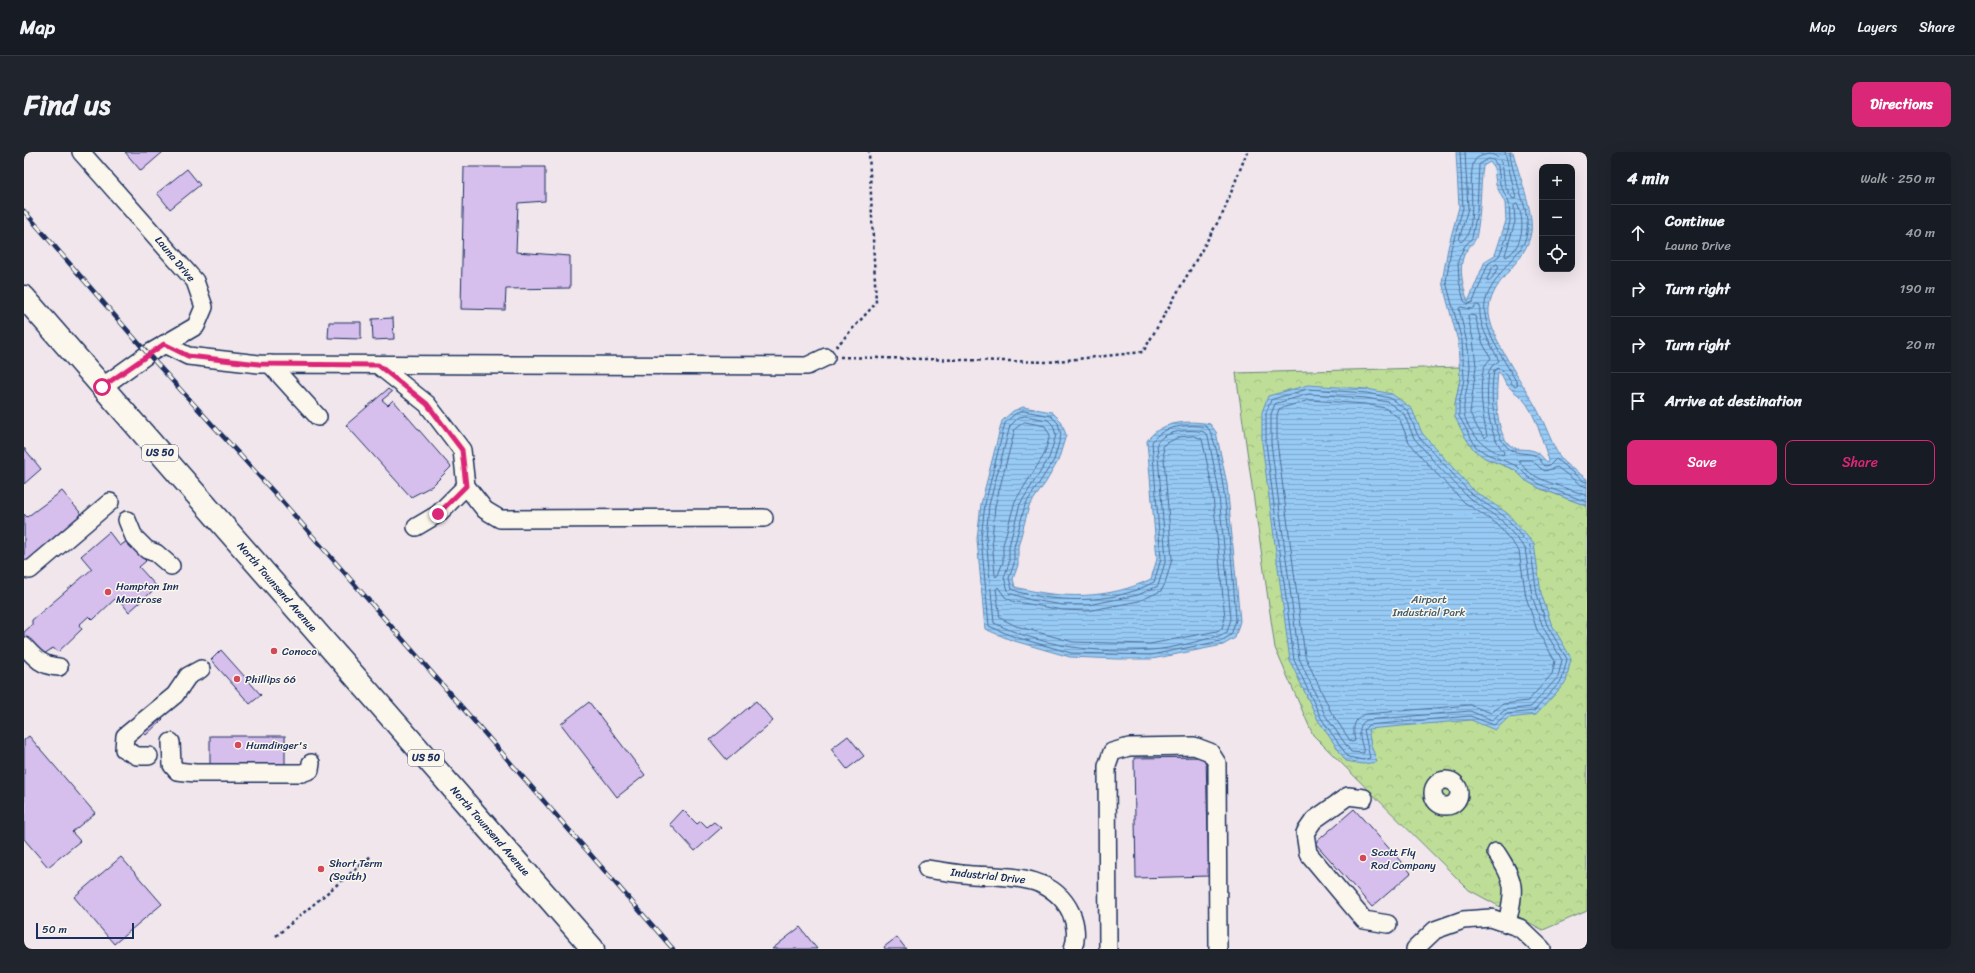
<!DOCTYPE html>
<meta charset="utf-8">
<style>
:root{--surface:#171b24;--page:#20242c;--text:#f1f3f6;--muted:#9ea1a6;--line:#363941;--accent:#db2777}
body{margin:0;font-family:Sriracha,sans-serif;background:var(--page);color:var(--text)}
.controls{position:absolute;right:12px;top:12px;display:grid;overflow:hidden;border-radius:8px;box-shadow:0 4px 16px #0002}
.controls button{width:36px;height:36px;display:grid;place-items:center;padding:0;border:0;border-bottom:1px solid var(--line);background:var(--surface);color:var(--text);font:20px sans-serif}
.scale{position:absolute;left:12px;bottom:10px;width:98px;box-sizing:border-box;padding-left:4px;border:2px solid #1b2f5e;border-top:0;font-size:11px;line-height:14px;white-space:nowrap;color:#1b2f5e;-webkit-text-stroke:3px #fbf7ec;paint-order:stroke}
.stop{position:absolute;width:12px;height:12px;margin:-9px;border:3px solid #db2777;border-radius:50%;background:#fff}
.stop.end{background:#db2777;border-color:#fff;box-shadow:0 1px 4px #0008}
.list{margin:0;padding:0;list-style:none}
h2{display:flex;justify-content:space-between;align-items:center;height:52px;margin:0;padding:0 16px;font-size:17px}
h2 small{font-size:13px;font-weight:400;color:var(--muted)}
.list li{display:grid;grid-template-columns:26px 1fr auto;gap:12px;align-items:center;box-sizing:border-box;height:56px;padding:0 16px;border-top:1px solid var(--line)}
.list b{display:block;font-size:15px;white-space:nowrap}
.list p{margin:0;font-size:13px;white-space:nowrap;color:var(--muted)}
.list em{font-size:13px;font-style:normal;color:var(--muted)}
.actions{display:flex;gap:8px;padding:12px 16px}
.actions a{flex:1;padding:9px 0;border:1px solid var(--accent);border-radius:8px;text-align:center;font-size:14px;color:var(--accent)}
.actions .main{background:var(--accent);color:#fff}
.icon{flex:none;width:22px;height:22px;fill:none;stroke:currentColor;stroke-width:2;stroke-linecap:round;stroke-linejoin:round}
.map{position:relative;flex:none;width:1563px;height:797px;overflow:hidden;border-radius:8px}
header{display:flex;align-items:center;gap:24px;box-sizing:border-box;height:56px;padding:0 20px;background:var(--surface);border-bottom:1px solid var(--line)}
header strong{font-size:19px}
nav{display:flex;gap:22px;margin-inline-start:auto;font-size:14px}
.intro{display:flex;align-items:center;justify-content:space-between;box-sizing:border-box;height:96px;padding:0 24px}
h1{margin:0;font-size:28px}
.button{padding:10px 18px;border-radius:8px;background:var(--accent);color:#fff;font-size:14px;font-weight:700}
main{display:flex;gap:24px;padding:0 24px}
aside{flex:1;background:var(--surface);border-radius:8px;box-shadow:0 4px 16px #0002}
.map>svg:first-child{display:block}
</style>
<header>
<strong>Map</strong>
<nav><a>Map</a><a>Layers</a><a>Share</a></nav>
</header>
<div class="intro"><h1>Find us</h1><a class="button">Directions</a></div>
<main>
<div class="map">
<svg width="1563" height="797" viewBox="0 0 1563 797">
<defs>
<pattern id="park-crowns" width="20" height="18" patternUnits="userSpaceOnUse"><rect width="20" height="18" fill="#bede97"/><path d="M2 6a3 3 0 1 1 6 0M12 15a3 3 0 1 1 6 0" fill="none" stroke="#a3bf85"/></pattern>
<pattern id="water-rules" width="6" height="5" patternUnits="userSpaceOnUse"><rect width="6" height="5" fill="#97cbf5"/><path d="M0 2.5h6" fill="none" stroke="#7aa5ca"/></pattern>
</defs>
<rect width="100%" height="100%" fill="#f0e6ec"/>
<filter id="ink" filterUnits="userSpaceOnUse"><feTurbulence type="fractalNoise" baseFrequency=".025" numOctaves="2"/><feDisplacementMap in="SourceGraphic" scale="8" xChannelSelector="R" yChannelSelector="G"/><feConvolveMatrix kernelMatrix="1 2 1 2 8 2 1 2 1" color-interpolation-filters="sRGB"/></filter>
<g filter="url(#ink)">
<path fill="url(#park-crowns)" stroke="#6c867a" d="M1437,215L1436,227L1431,252L1461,306L1491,318L1501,328L1515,336L1563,354V759L1519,778L1445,738L1289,583L1251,496L1212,221Z"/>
<g fill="url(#water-rules)" stroke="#658db9" fill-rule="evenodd">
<path d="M1432,0H1489C1494,21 1510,59 1507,80C1503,110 1469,125 1465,156C1462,182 1502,235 1514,259C1522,274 1527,290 1535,304C1540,313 1554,320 1563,327V354L1515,336L1501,328L1491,318L1461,306L1450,298L1441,285L1431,265V252L1436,227L1434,189L1418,130L1424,96L1435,55ZM1466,10L1470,16L1472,33L1481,51L1482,69L1471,103L1461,109L1444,150C1439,134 1433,114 1442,99C1447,92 1452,90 1453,81C1457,59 1456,36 1459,14ZM1474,220C1480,223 1479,229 1484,234C1488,239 1494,242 1498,246C1513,263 1517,287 1525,308L1524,310C1519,308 1517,301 1510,299C1502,296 1494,299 1487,294C1470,281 1472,239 1474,220Z"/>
<path d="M1284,233L1343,237L1368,242L1388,257L1398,281L1420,306L1450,339L1483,361L1510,392L1517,441L1527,471L1547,506L1542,530L1512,563L1484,566L1471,578L1447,568L1344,577L1347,593L1353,610L1339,612L1322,609L1294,568L1266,509L1238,291V260L1244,244Z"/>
<path d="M999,255L1028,260L1037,269L1042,283L1034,309L1022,330L1005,354L994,395V413L989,427L991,435C1037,447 1084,448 1127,427L1133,407L1123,289C1136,269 1164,268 1186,272L1192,280L1203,332L1216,469L1211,486L1199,493L1128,507H1093L1046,505L987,488L961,477L953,387L957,352L978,269L989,259Z"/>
</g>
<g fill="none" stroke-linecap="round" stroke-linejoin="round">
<g stroke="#4d6d9a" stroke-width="1">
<path d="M1436,0L1439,56L1427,97L1422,130L1438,189L1440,227L1435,252V264L1452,295L1463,302L1493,314L1504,325L1517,333L1563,350"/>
<path d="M1441,0L1444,56L1435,88L1437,90C1457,77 1441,24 1451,8C1454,4 1461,3 1465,2C1482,4 1478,21 1481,33C1483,38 1486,42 1489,47L1492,46L1481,0"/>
<path d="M1486,0C1487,24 1506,55 1503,80C1501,96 1490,103 1481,115C1475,124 1467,134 1463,144C1452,171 1482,209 1494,233L1491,235C1484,229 1484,219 1474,216L1470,219C1466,239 1468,283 1484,296C1492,303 1501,300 1510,303C1516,305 1517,311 1521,314L1526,313L1532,307L1559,329L1563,330"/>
<path d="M1465,7L1469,8L1474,14L1476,32L1485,51L1486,69L1482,87L1475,104L1464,112L1449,150L1444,152L1440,149L1435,129L1434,108L1440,95L1448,86L1453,59L1455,13Z"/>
<path d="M1493,52C1502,68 1499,96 1482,105L1481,103L1491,70L1490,54Z"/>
<path d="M1473,112L1475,115L1466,129H1464L1463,127L1468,116Z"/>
<path d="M1453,153L1456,154C1454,174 1467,192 1475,209L1468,214L1465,219C1462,246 1462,279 1480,300L1479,303C1459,296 1438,276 1440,253C1441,240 1446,228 1446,214C1445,194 1439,176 1435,156L1437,155L1447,157Z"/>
<path d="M1445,163L1451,164L1459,192L1467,206C1465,209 1461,212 1460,216C1454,234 1459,266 1463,284L1461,286L1454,277L1446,261L1452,214L1449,187L1444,165Z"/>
<path d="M1284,237L1343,241L1366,246L1384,259L1394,284L1417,309L1447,342L1480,364L1506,394L1513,442L1523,473L1543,507L1538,528L1510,559L1483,562L1470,573L1446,564L1344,573L1340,578L1346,606L1339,608L1324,605L1297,566L1270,508L1242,291V261L1247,248Z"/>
<path d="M1285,242L1342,246L1364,250L1380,262L1390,286L1413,313L1444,345L1477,368L1501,396L1508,444L1519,475L1538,508L1534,525L1507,555L1481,558L1468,568L1446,559L1343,568C1330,574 1338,591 1340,601L1327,600L1301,563L1275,506L1247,291V262L1251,252Z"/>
<path d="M1286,248L1341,252L1361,256L1375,266L1385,290L1408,317L1440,350L1473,372L1495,399L1502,445L1513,478L1531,509L1528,522L1504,549L1479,552L1467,561L1446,553L1342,562C1328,567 1329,577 1331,589L1327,590L1307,560L1281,504L1253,290V263L1255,257Z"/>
<path d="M1000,259L1027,264L1034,271L1037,283L1030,308L1001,353L990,395V412L985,426L988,437C997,442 1009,443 1018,445C1056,450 1095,449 1130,430L1137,407L1128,290C1138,273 1165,272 1183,275C1200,291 1210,437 1212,468L1207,483L1197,489L1127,503L1047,501L988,484L965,474L957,386L961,352L981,271L991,262Z"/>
<path d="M1001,264L1024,268L1029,273L1032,283L1025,306L996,352L985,394V411L980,426L985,441L1007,448L1039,453H1064L1114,443L1134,434L1142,407L1133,291C1141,278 1167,277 1180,280L1184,284L1194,334L1207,467L1203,480L1195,484C1173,489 1149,497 1126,498C1074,502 1017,494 970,471L962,386L965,353L986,274L994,266Z"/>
<path d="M1001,270L1021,274L1026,283L1020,303L991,349L979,393V410L974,423L972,425L971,423L968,387L971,354L991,277Z"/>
<path d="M1170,284L1178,287L1188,334L1201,466L1198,476L1193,479L1126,492L1049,490L992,474L976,466L972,437L974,435L981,445L988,449L1038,458L1063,459L1115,449L1137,439L1141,432L1148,407L1139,293L1155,285Z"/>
<path d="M1563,335L1557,333L1533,315L1521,319L1516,316L1508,308H1495C1504,329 1544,335 1563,344"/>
</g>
</g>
<g fill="#d6beed" stroke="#1b2f5e">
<path d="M101,0H139L117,19Z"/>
<path d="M440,15H521V49L494,51L492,100L546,104V136L482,137L481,158L437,157Z"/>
<path d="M163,17L176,33L146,57L133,41Z"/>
<path d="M369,166L370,187L349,188L348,167Z"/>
<path d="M305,170H337V187L304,186Z"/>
<path d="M364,237L368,240L358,248L364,253L369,248L427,315L408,334L387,345L322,273Z"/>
<path d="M0,296L17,317L0,332Z"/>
<path d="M38,339L60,365L4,412L0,407V362L3,365Z"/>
<path d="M85,380L96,394L103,389L122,409L115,415L133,435L105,460L93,445L69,468L65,464L55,473L58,477L34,500L29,496L17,504L0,484V480L8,473V468L68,417L57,404Z"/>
<path d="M197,498L237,543L226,552L187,508Z"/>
<path d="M732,549L749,569L703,608L686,588Z"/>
<path d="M565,550L621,623L593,645L537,572Z"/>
<path d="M126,554L139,567L122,583L109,571Z"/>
<path d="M5,584L71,661L48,680L56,689L24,715L0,687V588Z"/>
<rect x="186" y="584" width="75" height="33"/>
<path d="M824,584L840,604L823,617L807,597Z"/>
<path d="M1182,605L1185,724L1112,726L1110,606Z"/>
<path d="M1330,657L1387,721L1348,755L1291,691Z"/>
<path d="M659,658L673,672L677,669L683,675L690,670L697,676L671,699L646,672Z"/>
<path d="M97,705L138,752L90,792L50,745Z"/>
<path d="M776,775L793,797H748Z"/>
<path d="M873,785L882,797H861L860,795Z"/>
</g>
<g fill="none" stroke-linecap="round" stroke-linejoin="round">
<defs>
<g id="minor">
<path d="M57,0L171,129L180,155L172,174L124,202L78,235"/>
<path d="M140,192L164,204L235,212L783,214L802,205"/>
<path d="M246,212L294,265"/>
<path d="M354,213L403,252L438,298L442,334L461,358L476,367L740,366"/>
<path d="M103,368L110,385L123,398L132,401L147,414"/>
<path d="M392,375L414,362L442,334"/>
<path d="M0,417L6,418L86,350"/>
<path d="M0,494C11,506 18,514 35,515"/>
<path d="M147,590L148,613L153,619L171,621H278L286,618L287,611"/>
<path d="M125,604H113L100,597L101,584L151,543L164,524L177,517"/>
<circle cx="1422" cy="641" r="13"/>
<path d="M1340,646L1324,644L1290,668L1281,681L1284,701L1340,768L1364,772"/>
<path d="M1472,700C1492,730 1491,737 1483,771"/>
<path d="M903,717C918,719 933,722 948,723C985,725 1029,722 1047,761C1052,772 1053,786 1049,797"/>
<path d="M1084,797L1083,614L1088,600L1105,595L1170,594L1186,600L1193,611L1194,797"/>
<path d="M1391,797L1411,778L1439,768L1467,766L1496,776L1518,797"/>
</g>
<path id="highway" d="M0,145L569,797"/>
</defs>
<use href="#minor" stroke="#1b2f5e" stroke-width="20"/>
<use href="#highway" stroke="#1b2f5e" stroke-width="25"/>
<g stroke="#1b2f5e" stroke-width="2.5" stroke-dasharray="3 3" stroke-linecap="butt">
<path d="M812,195L852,151L845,0"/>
<path d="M816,205L1024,210L1119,200L1199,61L1223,0"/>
<path d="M252,784L347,704"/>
</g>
<use href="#minor" stroke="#fbf7ec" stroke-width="17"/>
<use href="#highway" stroke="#fbf7ec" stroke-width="22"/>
<defs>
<path id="rail" d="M0,59L124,202L257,348L649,797"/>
</defs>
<use href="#rail" stroke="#1b2f5e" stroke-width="4.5"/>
<use href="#rail" stroke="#fbf7ec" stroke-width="3" stroke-dasharray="9" stroke-linecap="butt"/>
</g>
</g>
<g fill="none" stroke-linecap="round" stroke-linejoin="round" filter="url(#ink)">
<path stroke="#db2777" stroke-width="5" d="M78,235L140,192L164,204L235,212L354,213L403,252L438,298L442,334L414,362"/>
</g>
<g fill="#d1495b" stroke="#fbf7ec" stroke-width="1.5">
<circle cx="84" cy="440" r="4"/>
<circle cx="250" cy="499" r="4"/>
<circle cx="213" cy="527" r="4"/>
<circle cx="214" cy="593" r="4"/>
<circle cx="1339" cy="706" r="4"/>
<circle cx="297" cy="717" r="4"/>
</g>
<g text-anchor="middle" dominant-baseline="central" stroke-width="3" stroke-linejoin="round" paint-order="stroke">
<g fill="#fbf7ec" stroke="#5e6b89" stroke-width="1">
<rect x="118" y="293" width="36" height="16" rx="3"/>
<rect x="384" y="598" width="36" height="16" rx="3"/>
</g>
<g font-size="10" font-weight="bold" fill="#1b2f5e">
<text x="136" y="301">US 50</text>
<text x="402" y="606">US 50</text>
</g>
<g font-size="11" fill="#1b2f5e" stroke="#fbf7ec">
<text transform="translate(151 107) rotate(50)">Launa Drive</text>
<text transform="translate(253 435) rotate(49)">North Townsend Avenue</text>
<text transform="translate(466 679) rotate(49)">North Townsend Avenue</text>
<text transform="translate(964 724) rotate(6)">Industrial Drive</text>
</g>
<g font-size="11" fill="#1b2f5e" stroke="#fbf7ec" text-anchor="start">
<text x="92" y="434">Hampton Inn<tspan x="92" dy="13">Montrose</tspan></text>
<text x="258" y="499">Conoco</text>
<text x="221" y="527">Phillips 66</text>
<text x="222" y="593">Humdinger's</text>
<text x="1347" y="700">Scott Fly<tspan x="1347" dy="13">Rod Company</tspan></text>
<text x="305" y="711">Short Term<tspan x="305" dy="13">(South)</tspan></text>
</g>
<g font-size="11" fill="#445b6c" stroke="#fbf7ec">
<text x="1405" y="447">Airport<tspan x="1405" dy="13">Industrial Park</tspan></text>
</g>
</g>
</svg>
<div class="controls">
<button>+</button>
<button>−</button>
<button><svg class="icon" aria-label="locate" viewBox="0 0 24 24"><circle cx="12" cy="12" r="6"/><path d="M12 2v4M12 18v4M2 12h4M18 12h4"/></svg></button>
</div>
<div class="scale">50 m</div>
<div class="stop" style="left:78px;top:235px"></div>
<div class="stop end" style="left:414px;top:362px"></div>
</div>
<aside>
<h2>4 min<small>Walk · 250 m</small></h2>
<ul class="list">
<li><svg class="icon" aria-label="ahead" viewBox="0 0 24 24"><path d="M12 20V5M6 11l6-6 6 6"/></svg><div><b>Continue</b><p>Launa Drive</p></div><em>40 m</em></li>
<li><svg class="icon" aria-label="right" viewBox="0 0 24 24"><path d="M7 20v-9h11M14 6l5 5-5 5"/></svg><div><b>Turn right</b></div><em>190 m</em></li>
<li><svg class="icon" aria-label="right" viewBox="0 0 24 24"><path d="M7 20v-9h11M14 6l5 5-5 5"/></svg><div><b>Turn right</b></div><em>20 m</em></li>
<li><svg class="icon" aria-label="arrive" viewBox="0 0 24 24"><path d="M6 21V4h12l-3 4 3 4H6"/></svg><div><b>Arrive at destination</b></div></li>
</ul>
<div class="actions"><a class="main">Save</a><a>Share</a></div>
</aside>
</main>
